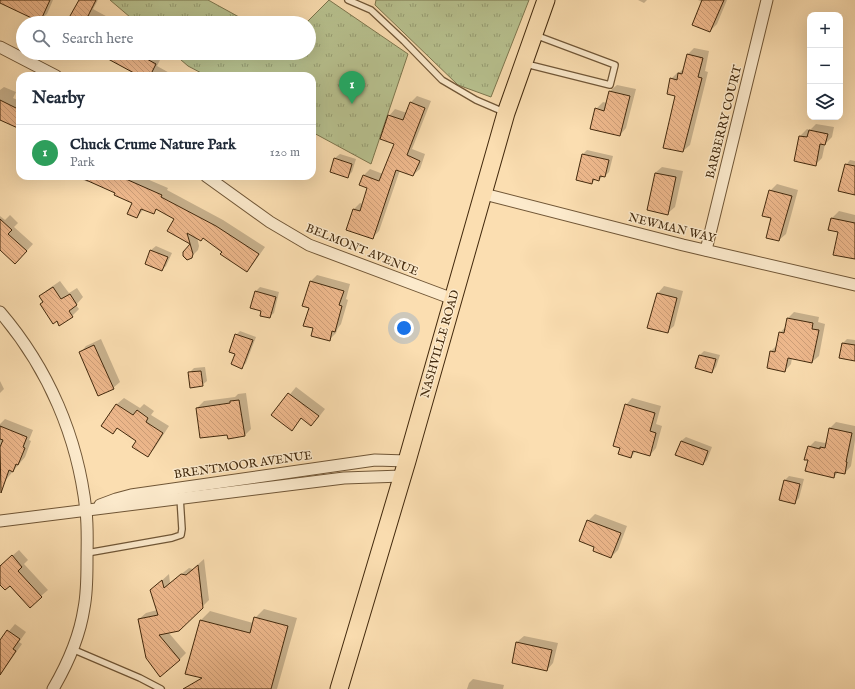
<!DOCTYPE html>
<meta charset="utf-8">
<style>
:root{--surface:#fff;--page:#f2f2f3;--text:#1f2937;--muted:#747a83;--line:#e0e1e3;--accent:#b45309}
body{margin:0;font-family:"IM FELL English",serif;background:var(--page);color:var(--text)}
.controls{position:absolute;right:12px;top:12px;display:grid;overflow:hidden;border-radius:8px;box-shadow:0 4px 16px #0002}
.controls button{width:36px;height:36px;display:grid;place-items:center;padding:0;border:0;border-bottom:1px solid var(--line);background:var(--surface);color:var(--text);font:20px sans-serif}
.you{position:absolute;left:404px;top:328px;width:14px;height:14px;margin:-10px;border:3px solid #fff;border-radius:50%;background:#1a73e8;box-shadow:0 0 0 6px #1a73e833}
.badge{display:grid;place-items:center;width:26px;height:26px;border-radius:50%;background:var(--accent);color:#fff;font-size:13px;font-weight:700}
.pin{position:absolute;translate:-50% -33px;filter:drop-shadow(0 1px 2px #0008)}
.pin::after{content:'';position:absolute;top:21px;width:14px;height:12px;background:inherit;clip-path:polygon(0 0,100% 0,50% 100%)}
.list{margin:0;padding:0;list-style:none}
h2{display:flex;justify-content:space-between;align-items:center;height:52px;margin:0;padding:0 16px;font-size:17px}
h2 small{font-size:13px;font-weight:400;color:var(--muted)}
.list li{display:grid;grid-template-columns:26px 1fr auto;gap:12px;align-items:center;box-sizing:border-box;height:56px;padding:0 16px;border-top:1px solid var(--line)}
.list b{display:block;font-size:15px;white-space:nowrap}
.list p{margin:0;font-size:13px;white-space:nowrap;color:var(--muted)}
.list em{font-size:13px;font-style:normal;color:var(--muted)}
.icon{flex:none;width:22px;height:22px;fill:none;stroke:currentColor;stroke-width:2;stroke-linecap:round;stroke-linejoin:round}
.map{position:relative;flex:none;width:855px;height:689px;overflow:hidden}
.search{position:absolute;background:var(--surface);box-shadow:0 4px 16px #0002;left:16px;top:16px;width:300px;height:44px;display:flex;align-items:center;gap:10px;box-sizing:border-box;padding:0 14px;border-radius:22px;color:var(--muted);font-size:15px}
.panel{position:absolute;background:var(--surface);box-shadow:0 4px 16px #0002;left:16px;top:72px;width:300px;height:108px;border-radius:12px}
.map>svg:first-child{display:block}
</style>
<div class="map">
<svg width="855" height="689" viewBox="0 0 855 689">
<defs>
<pattern id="grass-tufts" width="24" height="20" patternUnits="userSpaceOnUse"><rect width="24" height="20" fill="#b8c290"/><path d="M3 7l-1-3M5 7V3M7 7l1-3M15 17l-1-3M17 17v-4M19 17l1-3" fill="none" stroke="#979e74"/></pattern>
<pattern id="building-back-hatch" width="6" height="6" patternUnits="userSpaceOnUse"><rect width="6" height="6" fill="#eeb88c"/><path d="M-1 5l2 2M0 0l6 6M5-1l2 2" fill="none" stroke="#cd9e78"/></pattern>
</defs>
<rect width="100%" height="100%" fill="#fbdeb1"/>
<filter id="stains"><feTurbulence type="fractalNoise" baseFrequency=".005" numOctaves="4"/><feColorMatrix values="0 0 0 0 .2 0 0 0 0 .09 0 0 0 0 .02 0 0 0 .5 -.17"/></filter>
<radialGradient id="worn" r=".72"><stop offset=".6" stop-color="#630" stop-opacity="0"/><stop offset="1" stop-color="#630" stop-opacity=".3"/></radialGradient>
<g fill="url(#grass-tufts)" stroke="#7d764e">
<path d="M110,0H208L250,23H137Z"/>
<path d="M329,0L408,54L371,164L312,132V76H207L188,66L173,53H309V23H306Z"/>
<path d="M376,0H529L491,97L458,85L375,5Z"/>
</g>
<g fill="#0003">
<path d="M0,0H53L47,14L40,20L0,2Z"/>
<path d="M78,0H98L93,9L115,21L114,23H68L79,1Z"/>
<path d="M638,0H647L644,3Z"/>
<path d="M698,0H727L717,24L710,31L702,2Z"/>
<path d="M694,48L709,51L705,71L708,72L690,145L683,151L676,96L671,79L678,72H680L684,68L688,54Z"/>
<path d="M103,53H152L161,58L157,66L175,76H134L135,73Z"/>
<path d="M617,85L636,89L626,128L620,135L596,109L603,102L607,103L610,91Z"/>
<path d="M4,87L16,92L13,98L20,101V129L0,120V90Z"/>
<path d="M417,96L431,101L412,149L425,154L420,169L413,175L400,170L379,231L372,238L354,209L360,203L363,204L369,187L363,176L370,169L383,174L395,143L389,116L395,109L407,113L411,102Z"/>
<path d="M816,124L834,127L832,137L825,144L822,158L815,165L795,161L800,136L807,129L810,130Z"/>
<path d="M587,150L613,156L609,172L605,176H603L599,180L596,179L592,183L577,179L583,154Z"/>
<path d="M340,154L356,159L352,172L347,177L331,171L335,158Z"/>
<path d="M850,160L855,161V194L846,165Z"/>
<path d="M662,167L683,171L675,207L668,213L655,173Z"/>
<path d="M79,176H140L168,188L167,190L223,220L265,247L253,264L247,271L223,251L203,238L197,237L199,246L198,250L191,257L184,253L191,244L168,231L175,219L157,209L153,213L144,209L137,217L133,203L116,192L89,180L88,182L78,178Z"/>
<path d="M777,184L798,190L786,234L779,240L772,218L770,191Z"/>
<path d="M839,211L855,215V258L839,231L830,229L832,218Z"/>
<path d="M10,215L18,223L14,227L33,244L22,256L0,249V216L5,220Z"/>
<path d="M156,246L172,253L166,266L162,270L146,263L151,250Z"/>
<path d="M317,275L350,284L346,299L348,300L341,324L338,328L336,333L329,340L314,328L310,307V282Z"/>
<path d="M60,281L69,293L77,288L83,297L76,305L79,309L72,316L57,320L41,296L47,290Z"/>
<path d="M664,286L683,291L674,326L667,332L658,293Z"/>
<path d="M260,287L279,292L274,313L269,317L256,291Z"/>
<path d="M794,312L819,317L818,322L825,324L819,356L812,362L792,358L791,364L785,371L768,367L771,351L777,345L780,333L786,326L788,318Z"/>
<path d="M240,331L256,337L246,363L242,367L236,353V335Z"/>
<path d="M101,339L120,382L113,388L80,353L86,346Z"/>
<path d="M847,339L855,340V360L840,358L843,343Z"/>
<path d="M704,351L720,355L716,367L712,372L696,367L700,355Z"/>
<path d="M205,367L207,381L202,385L190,372L194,368Z"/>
<path d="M0,381L4,389L0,393Z"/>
<path d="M296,387L325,409L318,418H302L292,429L273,415Z"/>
<path d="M246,393L251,429L244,436L228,434L197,408L204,401L235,397L238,394Z"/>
<path d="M124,398L140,408L144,404L154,411L151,415L169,426L154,449L148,455L138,440L118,428L113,433L103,426L117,404Z"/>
<path d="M632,398L661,406L656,424L662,426L656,448L650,455L636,451L631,457L621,447L626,405Z"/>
<path d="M5,419L33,430L29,440L31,441L25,457L4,482L0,480V424Z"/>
<path d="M836,422L855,426V440L851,466L845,473L839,471L834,477L809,460V447L815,441L825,443L827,441L830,428Z"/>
<path d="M686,437L712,447L707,460L703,464L681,441Z"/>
<path d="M789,476L804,479L799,498L795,502L785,480Z"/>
<path d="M595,514L627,526L618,550L611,557L595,547L588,521Z"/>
<path d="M19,550L28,560L24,564L48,590L41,596L10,585L0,583V566Z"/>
<path d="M204,559L209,600L179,630L168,632L186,653L179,660L139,619L146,613L157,610L151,590L158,584L169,574L170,583L189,568L193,569Z"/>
<path d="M264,609L297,618L277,689H212L201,620L210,611L253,623L255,618Z"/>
<path d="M15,624L26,632L19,642L22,644L0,675V642Z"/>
<path d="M524,636L558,643L553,663L547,670L517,642Z"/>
<path d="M473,679L504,685L503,689H467L469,683Z"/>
</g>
<g fill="url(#building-back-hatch)" stroke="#42290d">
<path d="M0,0H50L40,22L0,3Z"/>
<path d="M79,0H96L88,16L102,23H66Z"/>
<path d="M702,0H724L710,32L692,25Z"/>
<path d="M97,53H148L145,58L156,64L150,76H133L134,73Z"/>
<path d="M687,54L703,58L698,77L702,78L683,152L663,148L675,96L667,94L670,78L677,80L678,73L682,74Z"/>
<path d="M609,91L630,96L620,136L590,129L595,108L604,111Z"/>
<path d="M0,100L20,110V129L0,120Z"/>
<path d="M410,102L425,108L407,155L420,161L413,176L396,170L373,239L346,230L353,209L360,211L367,188L359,185L363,175L379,181L394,144L380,139L388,115L403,120Z"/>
<path d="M809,130L828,134L825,145L820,144L816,166L794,161L799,136L807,137Z"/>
<path d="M582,154L609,160L605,177L600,176L599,181L593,179L592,184L576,180Z"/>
<path d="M334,158L352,164L348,178L330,172Z"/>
<path d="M845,164L855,166V195L838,191Z"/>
<path d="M655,173L676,177L668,215L647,210Z"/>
<path d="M77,176H119L162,195L161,197L216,226L259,254L247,272L220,254L222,252L203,238L201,241L187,233L193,254L192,258L187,260L183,256V252L190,244L167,231L174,219L156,209L154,214L141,209L137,218L127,214L132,203L114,195L115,193Z"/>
<path d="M769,190L792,196L779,241L766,238L771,218L762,216Z"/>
<path d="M831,218L855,223V259L833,255L838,232L828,230Z"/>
<path d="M0,219L12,230L8,234L27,251L15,264L0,250Z"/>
<path d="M150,250L168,257L162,271L145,264Z"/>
<path d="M310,281L344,291L339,305L342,306L335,332L332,331L330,341L311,336L313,328L303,326L309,308L302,306Z"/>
<path d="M53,287L61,299L70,294L77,305L69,311L73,317L59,326L57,321L53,324L40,304L43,302L39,296Z"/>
<path d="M255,291L276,297L270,318L260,316L261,311L250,308Z"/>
<path d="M657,293L677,298L668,333L647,328Z"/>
<path d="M787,318L813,323L812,329L819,330L812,363L788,358L785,372L767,368L770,351L775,352L779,332L784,333Z"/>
<path d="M235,334L253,340L242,369L231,364L235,354L229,352Z"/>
<path d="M842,343L855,345V361L839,358Z"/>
<path d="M94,345L114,389L98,396L79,352Z"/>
<path d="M699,355L716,359L712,373L695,368Z"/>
<path d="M201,371L203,386L190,388L188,372Z"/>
<path d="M288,393L319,416L311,426L301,418L292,431L271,415Z"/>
<path d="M239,400L245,436L228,439L227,435L200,438L196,408L230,403V401Z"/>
<path d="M116,404L133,415L137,410L148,418L146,422L163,433L148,457L132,447L136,441L117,428L113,434L101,426Z"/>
<path d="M625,404L655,413L650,431L656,433L650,456L633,451L631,458L618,454L620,448L613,446Z"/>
<path d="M0,426L27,437L23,447L25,448L18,465L16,464L13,472L9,470L1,493L0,447L3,440L0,439Z"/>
<path d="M829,428L852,433L846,462H847L845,474L835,472L834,478L805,471L808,460H804L808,446L820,449V447L825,448Z"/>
<path d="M681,441L708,451L703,465L675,455Z"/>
<path d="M784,480L800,484L795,504L779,500Z"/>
<path d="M587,520L621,533L611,558L593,551L594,547L579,541Z"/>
<path d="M12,555L22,567L18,571L42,597L30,608L10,586L5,590L0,585V566Z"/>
<path d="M198,565L203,608L179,631L159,635L180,660L160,677L146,658L138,619L158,615L150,590L162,580L164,588L181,574L186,575Z"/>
<path d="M254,617L288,626L271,689H183L202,678L185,674L200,620L250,633Z"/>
<path d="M7,630L20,639L13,649L16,651L0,675V640Z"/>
<path d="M516,642L552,650L547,671L512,663Z"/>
</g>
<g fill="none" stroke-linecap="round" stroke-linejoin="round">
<defs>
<g id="service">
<path d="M348,0L371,10L404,41L442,80L476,100L504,112"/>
<path d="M526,64L610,85L615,65L535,35"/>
<path d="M87,553L172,538L181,535L182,529L180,497"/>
<path d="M72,649L140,678L161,689"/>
</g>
<g id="minor">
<path d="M0,47L56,76"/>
<path d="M206,176L270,222L309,245L453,299"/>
<path d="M484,194L683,245L855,285"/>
<path d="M706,250L767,0"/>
<path d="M0,312C48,368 78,437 86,511C88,528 87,545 87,562C87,577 87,593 84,608C80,635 67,665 53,689"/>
<path d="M100,505L116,499L131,495L375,460L407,461"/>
<path d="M0,521L344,478L402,476"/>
</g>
<path id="primary" d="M339,689L407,461L506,113L546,0"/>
</defs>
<use href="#service" stroke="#705636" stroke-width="8"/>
<use href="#minor" stroke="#705636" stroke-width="13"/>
<use href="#primary" stroke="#42290d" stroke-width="19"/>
<use href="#service" stroke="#fceacc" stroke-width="5.5"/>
<use href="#minor" stroke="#fceacc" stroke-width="11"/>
<use href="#primary" stroke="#fbdeb1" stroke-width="17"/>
</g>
<g text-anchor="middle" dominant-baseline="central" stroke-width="3" stroke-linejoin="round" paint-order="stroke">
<g font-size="12" fill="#42290d" stroke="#fceacc">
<text transform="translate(724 122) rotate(-76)">BARBERRY COURT</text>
<text transform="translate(672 228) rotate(14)">NEWMAN WAY</text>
<text transform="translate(362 250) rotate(22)">BELMONT AVENUE</text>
<text transform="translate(440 344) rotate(-74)">NASHVILLE ROAD</text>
<text transform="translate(243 465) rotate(-8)">BRENTMOOR AVENUE</text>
</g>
</g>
<rect width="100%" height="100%" filter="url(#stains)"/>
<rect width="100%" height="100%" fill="url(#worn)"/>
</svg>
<div class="controls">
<button>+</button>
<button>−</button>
<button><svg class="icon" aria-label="layers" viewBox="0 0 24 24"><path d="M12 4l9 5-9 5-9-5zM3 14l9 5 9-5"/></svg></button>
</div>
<div class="you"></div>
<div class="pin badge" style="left:352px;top:104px;background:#2e9e5b">1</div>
<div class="search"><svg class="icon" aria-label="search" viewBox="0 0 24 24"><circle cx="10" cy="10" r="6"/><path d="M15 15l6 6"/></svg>Search here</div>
<section class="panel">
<h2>Nearby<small></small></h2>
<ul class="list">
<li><span class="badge" style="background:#2e9e5b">1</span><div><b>Chuck Crume Nature Park</b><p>Park</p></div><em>120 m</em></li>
</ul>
</section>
</div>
